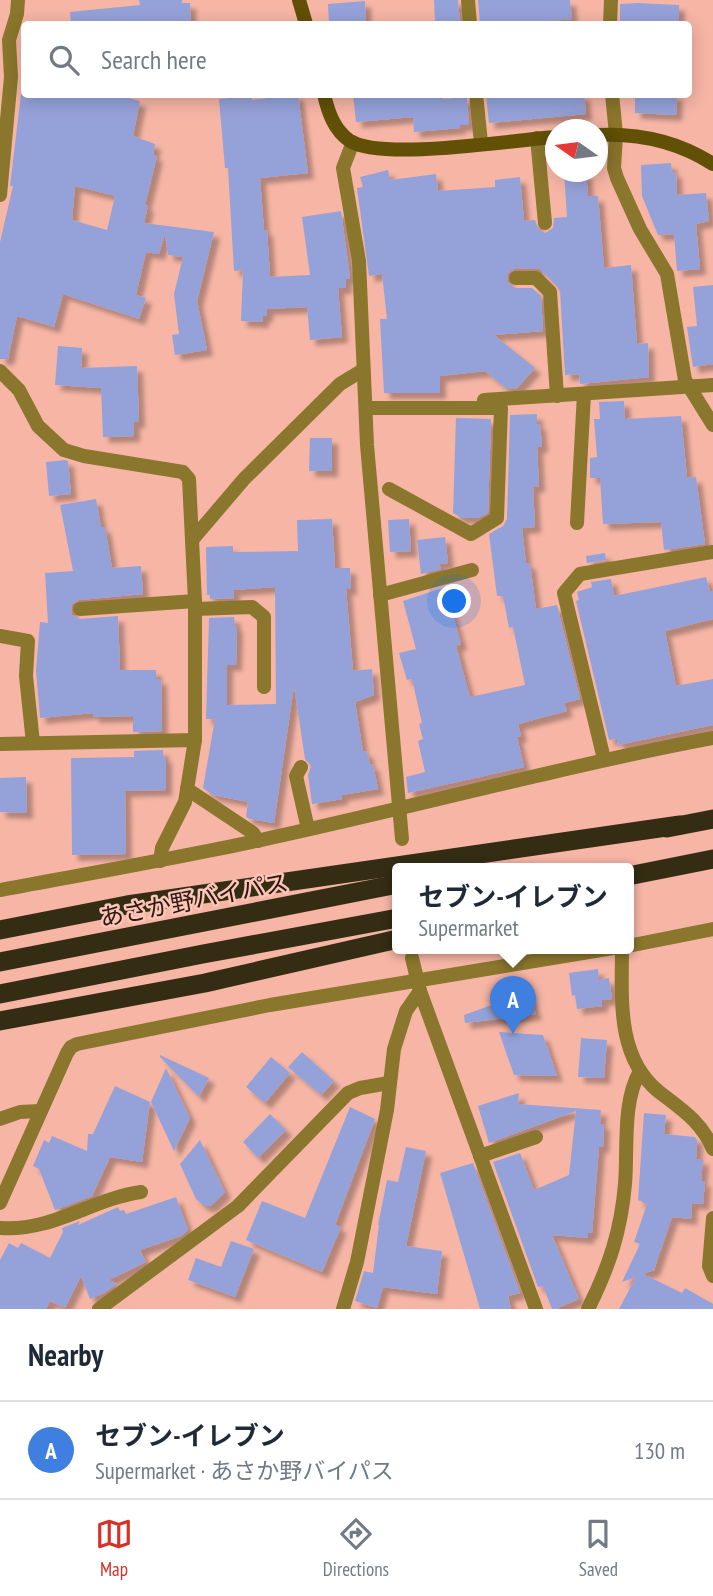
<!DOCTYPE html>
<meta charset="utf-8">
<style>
:root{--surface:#fff;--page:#f2f2f3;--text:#1f2937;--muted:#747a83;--line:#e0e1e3;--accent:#d93025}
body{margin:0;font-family:"PT Sans Narrow","Noto Sans JP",sans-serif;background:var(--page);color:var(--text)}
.compass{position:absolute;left:545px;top:119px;width:63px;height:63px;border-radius:50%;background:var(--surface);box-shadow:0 4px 18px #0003;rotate:284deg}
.you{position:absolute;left:455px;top:602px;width:24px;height:24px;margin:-18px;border:5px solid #fff;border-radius:50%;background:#1a73e8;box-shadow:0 0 0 10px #1a73e833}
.badge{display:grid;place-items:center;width:46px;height:46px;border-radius:50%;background:var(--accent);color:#fff;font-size:23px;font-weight:700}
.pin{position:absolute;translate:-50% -58px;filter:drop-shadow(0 2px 4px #0008)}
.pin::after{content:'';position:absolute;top:37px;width:24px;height:21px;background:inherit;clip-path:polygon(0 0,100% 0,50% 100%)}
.popup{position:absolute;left:392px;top:863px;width:242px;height:91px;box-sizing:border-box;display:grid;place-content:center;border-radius:7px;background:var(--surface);filter:drop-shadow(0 2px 5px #0005);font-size:23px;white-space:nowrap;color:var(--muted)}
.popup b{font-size:26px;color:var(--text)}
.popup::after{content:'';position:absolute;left:50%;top:100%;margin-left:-14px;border:14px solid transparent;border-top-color:var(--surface)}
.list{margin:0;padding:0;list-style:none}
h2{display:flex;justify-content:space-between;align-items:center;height:91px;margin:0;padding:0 28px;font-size:30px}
h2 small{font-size:23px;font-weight:400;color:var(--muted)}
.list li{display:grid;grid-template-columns:46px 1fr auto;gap:21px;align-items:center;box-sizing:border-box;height:98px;padding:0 28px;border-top:2px solid var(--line)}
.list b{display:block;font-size:26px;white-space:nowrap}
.list p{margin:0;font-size:23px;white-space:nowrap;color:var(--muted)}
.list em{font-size:23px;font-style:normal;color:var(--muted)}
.icon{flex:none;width:38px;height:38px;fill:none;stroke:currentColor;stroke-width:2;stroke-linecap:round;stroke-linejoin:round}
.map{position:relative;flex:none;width:713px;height:1309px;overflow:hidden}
.search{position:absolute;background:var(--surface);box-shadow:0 4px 18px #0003;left:21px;right:21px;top:21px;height:77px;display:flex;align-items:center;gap:18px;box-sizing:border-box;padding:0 24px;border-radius:7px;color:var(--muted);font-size:26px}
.sheet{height:189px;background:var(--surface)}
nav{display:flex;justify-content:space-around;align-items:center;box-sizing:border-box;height:98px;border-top:2px solid var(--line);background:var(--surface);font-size:19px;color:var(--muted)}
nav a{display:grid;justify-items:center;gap:4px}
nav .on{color:var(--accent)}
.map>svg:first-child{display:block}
</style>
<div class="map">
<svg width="713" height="1309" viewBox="0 0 713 1309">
<defs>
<filter id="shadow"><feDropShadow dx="6" dy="6" stdDeviation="2" flood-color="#0004"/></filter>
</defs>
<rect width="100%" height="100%" fill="#f6b5a5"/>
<g fill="#95a2d9" fill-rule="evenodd" filter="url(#shadow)">
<path d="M139,0H182V3H190L191,24H71L70,12L140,5Z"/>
<path d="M434,0H458L460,24H435Z"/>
<path d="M478,0H570L572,19L517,24H494L493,21L480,23Z"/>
<path d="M365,1L366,24H329L328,4Z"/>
<path d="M638,3L679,5V24H620V4Z"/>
<path d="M21,94H91L107,98L108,94H113L140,101L133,136L155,144L153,155L157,156L145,205L148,206L144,223L214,232L197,301L207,350L175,355L172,335L179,334L174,294L183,257L168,255L165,234L159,254L146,252L136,295L146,298L139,319L63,294L54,327L17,316L8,359H0V242L13,186H10ZM75,186L115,196L107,230L72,220Z"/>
<path d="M298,94L308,173L260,178L264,230H267L270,277L310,275L302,217L341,211L350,278L346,279V288H338L342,337L310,340L307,307L267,309V316H263V322L241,321L243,270L234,271L228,168H225L219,99L252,96V100Z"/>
<path d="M353,94H443V99L467,97L469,125H460V128L414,132L413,117L356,122Z"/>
<path d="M584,94L586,114L489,123L486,95Z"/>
<path d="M635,94H677L676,115L635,113Z"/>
<path d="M671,163L672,172H676L677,195L706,193L709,221L696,224L700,269L677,271L674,234L658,235L642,196L641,165Z"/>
<path d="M388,170L390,180L436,174L438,191L495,187V180L520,177L524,221L535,220L538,229L545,233L553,228L554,218L567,217L564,172H586L588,196H598L604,268L631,265L637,344L648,343L649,377L580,384L579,374L565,375L560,291L557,286L540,269L516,268L508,273L507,282L515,288H532L541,296L543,331L494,335L535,368L517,388L507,389L485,371L440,376V393H384L380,319H387L382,274L369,276L357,188L363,187L360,177Z"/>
<path d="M713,285V364L693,367L687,327L697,326L693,287Z"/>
<path d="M58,346L82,348L81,368L137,366L139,422H134V436L103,437L101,388L55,385Z"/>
<path d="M624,401L625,419L681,416L687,478L696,477L705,544L664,550L661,522L603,524L600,478H590V458L597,457L594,419H600L599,402Z"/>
<path d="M537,414V424H540L542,447H537L539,486L533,487L535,527L522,528L526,564L530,563L536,609L557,605L580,699L564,703L567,711L518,724L521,736L517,737L524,767L408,793L406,777L425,772L418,741L423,739L419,724L422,723L412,679L407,680L399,653L416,649L403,601L445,587L461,644L456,646L470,697L525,685L513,627L509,628L503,596H497L489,534L503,526L507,519L510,415Z"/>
<path d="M456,418L491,419L488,513L478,518H462L453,513Z"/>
<path d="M310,438H332V471H309Z"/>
<path d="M65,460L68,461L71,494L49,496L46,462Z"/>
<path d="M96,499L101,527H105L112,568L141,566L143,594L79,600L72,604L71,610L72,615L80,619L118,616L120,670H156V679H161L162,731L133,732V716L93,717V713L40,718L36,670L40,622L48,623L45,573L73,571L60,505Z"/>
<path d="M332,519L335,568H350L351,589H346L353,671L372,669L374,695L355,702L363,752L367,751L370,765L373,764L378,789L342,795V799L312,804L308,775L311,766L305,759L294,686L274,823L250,819L246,817L248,802L213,795L203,788L215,719H206L209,618L234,617L235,626H237L236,665H227V705L276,704L275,587L234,590V598L210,599V595H207L206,547L233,546V552L298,551L297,520Z"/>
<path d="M409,519L411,551L390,552L388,520Z"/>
<path d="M445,537L448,563L439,564L441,569L421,574L417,540Z"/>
<path d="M605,553L606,560L587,563L586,556Z"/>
<path d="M706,577L710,592L713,591V619L665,631L676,686L713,679V725L618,745L617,739L609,740L576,601L579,600L577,592L592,587L591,582L611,579L614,596Z"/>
<path d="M163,750V757H166V790L125,791L126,854L72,855L71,758L134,757V751Z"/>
<path d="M26,777L27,813L0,812V778Z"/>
<path d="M598,969L599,980L609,978L612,999L602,1000V1006L577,1009L575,995L572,996L569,973Z"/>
<path d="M528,992L536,1014L465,1023L464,1015Z"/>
<path d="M499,1032L543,1035L557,1076L514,1075Z"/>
<path d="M581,1038L607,1040L604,1078L578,1077Z"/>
<path d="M302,1052L334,1081L321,1095L288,1067Z"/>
<path d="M160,1055L209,1078L199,1097L160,1057Z"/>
<path d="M271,1057L290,1073L265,1103L246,1087Z"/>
<path d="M166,1068L190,1118L174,1151L151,1102Z"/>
<path d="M115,1086L150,1102L142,1162L110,1157L92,1196L55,1210L39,1169L33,1166L44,1140L49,1143L52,1136L87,1151L88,1134H93Z"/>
<path d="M519,1093L518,1104L601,1110L600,1124H604L603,1147H599L592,1233H588V1238L552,1235L579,1299L555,1309H552L543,1286L538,1287L493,1162L520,1153L534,1190L569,1175L576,1111L489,1143L478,1106Z"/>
<path d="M350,1107L375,1119L335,1225L341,1227L322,1272L246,1240L262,1201L305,1218Z"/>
<path d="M644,1113L666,1115L664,1134L695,1137L697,1140L696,1159H703L701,1181H705L703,1204L692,1203L691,1219L672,1217L654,1270L643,1274L682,1293L685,1288L713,1304V1309H619L636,1277L622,1282L640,1244L634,1242L647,1204L638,1200Z"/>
<path d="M270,1114L286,1130L258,1158L243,1142Z"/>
<path d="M200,1140L225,1192L211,1206H204L196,1199L180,1164Z"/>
<path d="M406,1147L426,1151L406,1246L442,1251L437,1294L383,1287L377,1308L355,1301L364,1271L373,1273L379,1225H378L387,1180L398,1182Z"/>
<path d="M473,1163L520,1293L508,1296L511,1309H480L440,1173Z"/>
<path d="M176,1197L188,1230L181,1236L140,1250L146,1262L109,1280L117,1284L104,1293L90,1299L81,1276L65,1308L50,1301L46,1309H0V1260L9,1243L18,1248L21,1243L50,1258L63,1232L62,1228L80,1221L78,1225L118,1207L120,1211L124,1210L126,1214Z"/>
<path d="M231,1241L254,1249L235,1297L188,1280L196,1258L221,1267Z"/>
</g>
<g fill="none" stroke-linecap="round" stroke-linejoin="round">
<g stroke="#8a762c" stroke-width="14">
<path d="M468,0L470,24"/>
<path d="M610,24L611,0"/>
<path d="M476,94L481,143"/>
<path d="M612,94L616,134L614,168L617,178L640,229L667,274L685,380L713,425"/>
<path d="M537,138L545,223"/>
<path d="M353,142L343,168L359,261L367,445L402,839"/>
<path d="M0,195L11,77L9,40L17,14L18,0"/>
<path d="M516,278H536L550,292L557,396"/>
<path d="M0,371L19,390L38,426L64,450L84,456L183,472L189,479L195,601V740L185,802L162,848L160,861"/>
<path d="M484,400L713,385"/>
<path d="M367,408H501L497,518L471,534L389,489"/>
<path d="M577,523L584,394"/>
<path d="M192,540L244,479L340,384L363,370"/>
<path d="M380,595L472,570"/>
<path d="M80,609L195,601"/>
<path d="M195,609L252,607L264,617V687"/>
<path d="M0,636L28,641L26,676L33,743"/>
<path d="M0,744L195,740"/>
<path d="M604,759L564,593L580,574L713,552"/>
<path d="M301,767L296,776L308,829"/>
<path d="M187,789L253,833L258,841"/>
<path d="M0,890C86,874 171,859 256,841C409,808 560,767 713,738"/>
<path d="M628,946L713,929"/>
<path d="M622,948C622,998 616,1056 658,1091C681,1109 701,1121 713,1149"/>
<path d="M412,958L420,991L536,1309"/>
<path d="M0,1119L20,1112L40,1111"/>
<path d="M480,1156L536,1137"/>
<path d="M0,1203L67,1053L71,1047L77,1044L270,1005L613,948"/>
<path d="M713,1218L709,1266L713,1276"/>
<path d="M0,1228C52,1232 92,1199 141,1192"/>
<path d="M99,1309L238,1206L348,1093L360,1088L389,1083"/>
<path d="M343,1309L357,1262L387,1110L394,1049L406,1011L420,991"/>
<path d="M588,1309C609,1267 621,1231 625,1184C628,1149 622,1102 640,1071"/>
</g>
<g stroke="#625006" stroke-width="14">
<path d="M299,0L306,24"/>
<path d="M324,94C328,112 334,130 350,141C383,161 512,140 556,137"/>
<path d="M598,135C640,133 677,141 713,164"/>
</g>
<g stroke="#342d14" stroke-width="19">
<path d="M667,828L713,819"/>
<path d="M628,876L713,859"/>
<path d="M0,930L127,905L680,825"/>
<path d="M0,962L398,884"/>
<path d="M0,994L203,954L398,918"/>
<path d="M0,1021L205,983L398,939"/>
</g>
</g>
<g text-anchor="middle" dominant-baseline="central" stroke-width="5" stroke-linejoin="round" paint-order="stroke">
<g font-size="24" fill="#301812" stroke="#fbc5b8">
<text transform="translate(194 900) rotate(-11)">あさか野バイパス</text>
</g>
</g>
</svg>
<svg class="compass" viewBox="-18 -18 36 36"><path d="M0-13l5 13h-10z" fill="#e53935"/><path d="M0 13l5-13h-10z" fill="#747a83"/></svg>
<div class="you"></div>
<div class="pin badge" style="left:513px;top:1034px;background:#3f7fe0">A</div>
<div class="popup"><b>セブン-イレブン</b>Supermarket</div>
<div class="search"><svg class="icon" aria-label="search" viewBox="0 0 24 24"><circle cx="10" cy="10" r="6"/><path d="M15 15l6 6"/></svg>Search here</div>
</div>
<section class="sheet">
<h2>Nearby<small></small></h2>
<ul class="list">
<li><span class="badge" style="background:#3f7fe0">A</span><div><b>セブン-イレブン</b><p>Supermarket · あさか野バイパス</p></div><em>130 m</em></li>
</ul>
</section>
<nav>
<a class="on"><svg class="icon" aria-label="map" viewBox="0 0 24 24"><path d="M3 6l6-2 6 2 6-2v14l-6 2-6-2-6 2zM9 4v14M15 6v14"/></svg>Map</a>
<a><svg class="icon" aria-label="directions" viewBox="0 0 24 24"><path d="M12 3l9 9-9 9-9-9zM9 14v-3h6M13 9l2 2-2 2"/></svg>Directions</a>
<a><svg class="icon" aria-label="saved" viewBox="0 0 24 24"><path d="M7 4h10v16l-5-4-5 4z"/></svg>Saved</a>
</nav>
